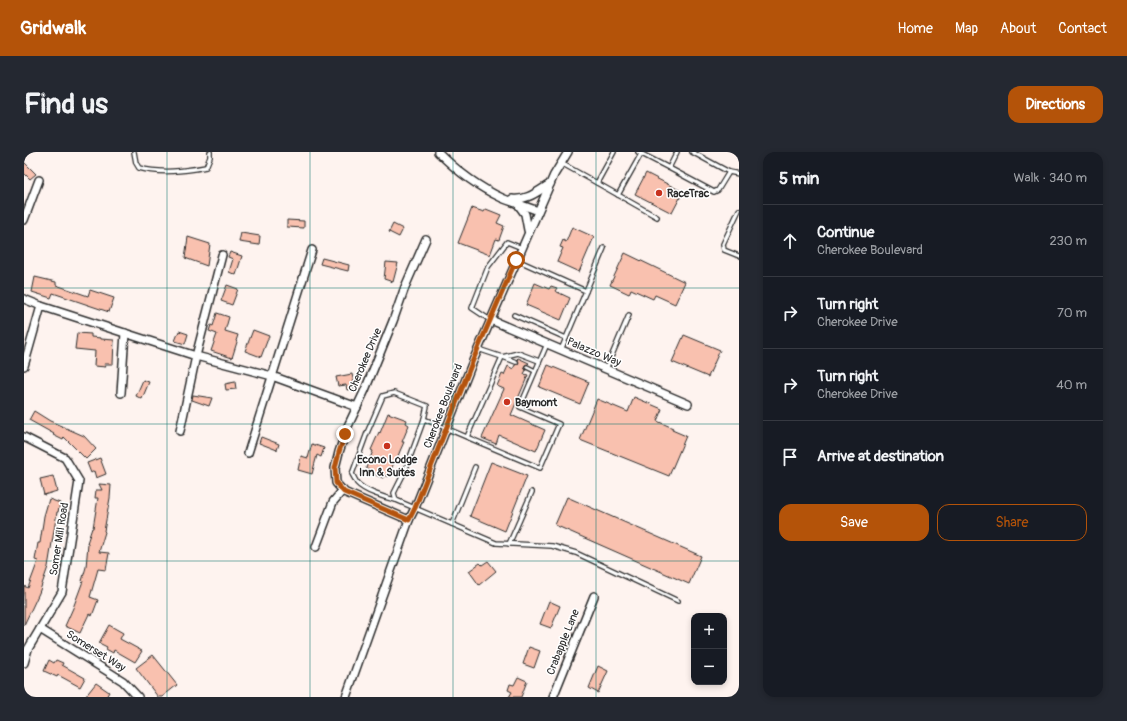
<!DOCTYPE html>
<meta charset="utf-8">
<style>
:root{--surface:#171b24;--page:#242831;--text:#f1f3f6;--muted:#9ea1a6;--line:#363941;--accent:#b45309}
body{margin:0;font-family:Pangolin,sans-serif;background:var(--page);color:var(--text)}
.controls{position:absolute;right:12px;bottom:12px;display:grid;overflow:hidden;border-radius:8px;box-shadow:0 2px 6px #0003}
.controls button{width:36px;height:36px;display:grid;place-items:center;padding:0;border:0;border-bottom:1px solid var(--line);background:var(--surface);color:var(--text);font:20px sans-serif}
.stop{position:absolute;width:12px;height:12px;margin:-9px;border:3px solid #b45309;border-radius:50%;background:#fff}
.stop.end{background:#b45309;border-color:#fff;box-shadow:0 1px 4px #0008}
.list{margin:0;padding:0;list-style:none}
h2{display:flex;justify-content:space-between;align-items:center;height:52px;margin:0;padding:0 16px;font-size:17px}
h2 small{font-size:13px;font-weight:400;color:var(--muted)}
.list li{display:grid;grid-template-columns:26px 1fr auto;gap:12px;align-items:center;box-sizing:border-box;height:72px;padding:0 16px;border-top:1px solid var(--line)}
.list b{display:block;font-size:15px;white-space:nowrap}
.list p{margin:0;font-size:13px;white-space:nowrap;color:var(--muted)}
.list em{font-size:13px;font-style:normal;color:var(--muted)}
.actions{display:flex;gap:8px;padding:12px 16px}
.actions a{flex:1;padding:9px 0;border:1px solid var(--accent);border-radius:12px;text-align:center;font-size:14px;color:var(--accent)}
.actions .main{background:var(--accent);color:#fff}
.icon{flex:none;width:22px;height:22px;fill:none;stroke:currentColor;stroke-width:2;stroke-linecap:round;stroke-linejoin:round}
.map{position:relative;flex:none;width:715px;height:545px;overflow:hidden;border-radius:12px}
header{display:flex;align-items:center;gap:24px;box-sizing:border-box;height:56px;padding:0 20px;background:var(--accent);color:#fff}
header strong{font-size:19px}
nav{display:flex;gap:22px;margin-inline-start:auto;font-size:14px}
.intro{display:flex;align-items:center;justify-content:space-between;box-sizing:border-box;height:96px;padding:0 24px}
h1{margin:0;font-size:28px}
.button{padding:10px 18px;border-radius:12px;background:var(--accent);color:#fff;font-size:14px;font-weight:700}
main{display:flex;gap:24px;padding:0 24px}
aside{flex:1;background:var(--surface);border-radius:12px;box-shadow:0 2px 6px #0003}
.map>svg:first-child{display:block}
</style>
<header>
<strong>Gridwalk</strong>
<nav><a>Home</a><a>Map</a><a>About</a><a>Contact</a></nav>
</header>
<div class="intro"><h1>Find us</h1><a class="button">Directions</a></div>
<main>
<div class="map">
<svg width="715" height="545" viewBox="0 0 715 545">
<rect width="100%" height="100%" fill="#fef3ef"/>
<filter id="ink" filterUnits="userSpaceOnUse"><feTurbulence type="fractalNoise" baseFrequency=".025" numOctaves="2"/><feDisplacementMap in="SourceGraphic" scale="8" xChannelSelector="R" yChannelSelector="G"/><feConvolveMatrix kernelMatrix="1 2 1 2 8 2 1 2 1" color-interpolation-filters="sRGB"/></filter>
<g filter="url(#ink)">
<g fill="#f9c1af" stroke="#2b2b2b">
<path d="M0,10L12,22L6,27L0,21Z"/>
<path d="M622,21L659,40L648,61L611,42Z"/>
<path d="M448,56L460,60L462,57L477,63L473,71L480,74L475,88L472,87L466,103L434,91Z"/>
<path d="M263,68L280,69V76L263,75Z"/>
<path d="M369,72L379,77L375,85L365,80Z"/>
<path d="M548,75L570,85L555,120L533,110L539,96L536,95L539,88L542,90Z"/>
<path d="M217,81L236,84L235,93L215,90Z"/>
<path d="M164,85L186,92L183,114L161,106Z"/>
<path d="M206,100L218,104L212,123L205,120L209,107L204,105Z"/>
<path d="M601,101L661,130L651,152L631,143L629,147L607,137L605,142L586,133Z"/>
<path d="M298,106L325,113L324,119L296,112Z"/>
<path d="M362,110L374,111L369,130L360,127Z"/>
<path d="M11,125L32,130V133L64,144L66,138L90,146L85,160L29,141L27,146L8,140Z"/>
<path d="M511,131L525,137L527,134L533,136L531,139L546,146L537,168L502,153Z"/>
<path d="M203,133L214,137L208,153L197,149Z"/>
<path d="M193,161L205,165L201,179L214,183L212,189L213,190L208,206L187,199L193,182L185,179L187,173L189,174Z"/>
<path d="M229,178L245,184L237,205L221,199Z"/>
<path d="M155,179L164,182L161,192L151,189Z"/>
<path d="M53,181L67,182V185L77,186V187L90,188L89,212H80L82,215L70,214L71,199L51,197Z"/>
<path d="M660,183L696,198L684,225L648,210Z"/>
<path d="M494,206L505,211L504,212L501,213L500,215L502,218L500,222L504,223L487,263L521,278L512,299L475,283L472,292L458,286L480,237L473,234L478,222L480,223L484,214L489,217L491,213L494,212L495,210L493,207Z"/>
<path d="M524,213L565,230L556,252L515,235Z"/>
<path d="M328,222L331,236L323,238L322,233L314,234L312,225Z"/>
<path d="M119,228L125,230L118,247L112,244Z"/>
<path d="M211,230L212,237L202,238L201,232Z"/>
<path d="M169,243L188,246L185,254L168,248Z"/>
<path d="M610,245L638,257L633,269L649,276L648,278L662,284L645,324L556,288L573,247L604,260Z"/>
<path d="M10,259L26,269L60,284L72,297L62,307L40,285L39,288L29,283L30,282L5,268Z"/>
<path d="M364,261L383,268L382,271L385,273L378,290H380L376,299L372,309L371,308L364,325L360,323L359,326L344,320L345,317L342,316L349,299L347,298L355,280L356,281Z"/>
<path d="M237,285L255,292L253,298L235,291Z"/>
<path d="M288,292L300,296L297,305L293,303L288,322L274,318L277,304L284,306Z"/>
<path d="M76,306L82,322L72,326L70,319L67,321L63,311Z"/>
<path d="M467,310L503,324L481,379L446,364Z"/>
<path d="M29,324L33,339L20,343L16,327Z"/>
<path d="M75,332L87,333L86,346L80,379L81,380L75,400L85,401L82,418L74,417L66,445L74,448L68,464L65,462L56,481L41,474L49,456L59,429H58L62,415L64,392L63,391L68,376H69L74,346H71L72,338H78Z"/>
<path d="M543,345L677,404L665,432L531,373Z"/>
<path d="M25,347L36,351L34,360H33L24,415L15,441L0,473V434L4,436L14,409L11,408L14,391H16L20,364Z"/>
<path d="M464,409L472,419L455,433L445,419L456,411L458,413Z"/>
<path d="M525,449L536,454L527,476L516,472Z"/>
<path d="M85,473L99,481L96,487L118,499L111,510L90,498L89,501L82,497L83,495L75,491Z"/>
<path d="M505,495L516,499L510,516L499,512Z"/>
<path d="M129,503L153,533L138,545H134L112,516Z"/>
<path d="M25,508L30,511L32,508L39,511L38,513L61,526L56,535L34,523L33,525L20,519Z"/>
<path d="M574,514L584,519L574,541L565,536Z"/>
<path d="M494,525L503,529L497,545H485L488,540L484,538L486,532L490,533Z"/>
<path d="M72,531L85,540L82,545H61Z"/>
</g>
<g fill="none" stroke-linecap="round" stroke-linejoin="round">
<defs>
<g id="lane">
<path d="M110,0L112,11L115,16C137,22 160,19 182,15L186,5V0"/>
<path d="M614,0L645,16L653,0"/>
<path d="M668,0L705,20L715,22"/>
<path d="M537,11L573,31L590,0"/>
<path d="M645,16L690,40L694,38L705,20"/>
<path d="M573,31L633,65"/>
<path d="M594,43L617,2"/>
<path d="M715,58L699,92L700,98L715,104"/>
<path d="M493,108L562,139L537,198"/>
<path d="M562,139L580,96"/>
<path d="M490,163L542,186"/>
<path d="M466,168L448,156L464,115L483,90L498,96"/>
<path d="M523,192L496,255L535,272L516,316L400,267L381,319L370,341L372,348L472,391L528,394L552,401L654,449"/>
<path d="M478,205L494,201L515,209"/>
<path d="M479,205L492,210"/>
<path d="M503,215L511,219"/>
<path d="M582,217L605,163"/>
<path d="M443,285L478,205L454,197"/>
<path d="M372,348C361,346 340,339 333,331C331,328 330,325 328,322L343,281L359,244L370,241L403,254L400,267"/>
<path d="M428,372L451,315"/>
<path d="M485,392L508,340"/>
</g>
<g id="street">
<path d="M414,0C433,19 454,35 478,46C490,51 502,54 514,59"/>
<path d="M488,47C503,49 514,39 526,32"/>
<path d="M493,51L501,62L504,78"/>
<path d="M0,68L15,28"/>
<path d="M0,147L17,154L172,204L248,224L333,255"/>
<path d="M467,168L664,252"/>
<path d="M0,214L17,154"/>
<path d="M97,241L101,181"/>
<path d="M156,279L172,204L198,103"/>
<path d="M0,285L41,306L55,329L38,440L4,497L0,511"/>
<path d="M224,301L288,98"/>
<path d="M385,368L320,340L312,331L311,316L315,300L324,274L341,238L369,169L381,135L402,87"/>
<path d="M292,395L309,350L319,338"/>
<path d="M16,477L99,529L114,545"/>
<path d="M322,545L385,368L391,356L449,209L530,23L544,0"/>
<path d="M529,545L570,444"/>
</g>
</defs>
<use href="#lane" stroke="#2b2b2b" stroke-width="6"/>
<use href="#street" stroke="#2b2b2b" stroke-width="10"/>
<use href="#lane" stroke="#fff" stroke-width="3.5"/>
<use href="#street" stroke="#fff" stroke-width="7"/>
</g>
</g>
<g fill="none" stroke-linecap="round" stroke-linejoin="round" filter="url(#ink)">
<path stroke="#b45309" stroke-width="5" d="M321,282L315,300L311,316L312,331L320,340L385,368L391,356L449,208L492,108"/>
</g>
<path fill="none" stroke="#0f766e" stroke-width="1" stroke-opacity="0.55" d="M143,0V545M286,0V545M429,0V545M572,0V545M0,136H715M0,272H715M0,409H715"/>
<g fill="#c8321e" stroke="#fff" stroke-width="1.5">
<circle cx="635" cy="41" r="4"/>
<circle cx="483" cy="250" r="4"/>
<circle cx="363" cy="294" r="4"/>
</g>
<g text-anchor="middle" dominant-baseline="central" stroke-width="3" stroke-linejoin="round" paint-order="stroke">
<g font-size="11" font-weight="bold" fill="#2b2b2b" stroke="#fff" text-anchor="start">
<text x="643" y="41">RaceTrac</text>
<text x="491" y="250">Baymont</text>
<text x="363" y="307" text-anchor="middle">Econo Lodge<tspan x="363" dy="13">Inn &amp; Suites</tspan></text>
</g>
<g font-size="11" fill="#2b2b2b" stroke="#fff">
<text transform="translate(570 200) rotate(23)">Palazzo Way</text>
<text transform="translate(341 208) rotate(-67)">Cherokee Drive</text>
<text transform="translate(419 254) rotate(-69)">Cherokee Boulevard</text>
<text transform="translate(35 387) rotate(-81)">Somer Mill Road</text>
<text transform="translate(539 490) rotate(-68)">Crabapple Lane</text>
<text transform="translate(72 499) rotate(32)">Somerset Way</text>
</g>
</g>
</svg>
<div class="controls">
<button>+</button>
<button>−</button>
</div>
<div class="stop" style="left:492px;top:108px"></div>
<div class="stop end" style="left:321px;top:282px"></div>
</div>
<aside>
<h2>5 min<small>Walk · 340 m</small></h2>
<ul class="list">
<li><svg class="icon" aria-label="ahead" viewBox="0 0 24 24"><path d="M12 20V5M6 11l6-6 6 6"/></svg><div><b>Continue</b><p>Cherokee Boulevard</p></div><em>230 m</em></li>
<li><svg class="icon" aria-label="right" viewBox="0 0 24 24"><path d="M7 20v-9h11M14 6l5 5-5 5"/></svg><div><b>Turn right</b><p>Cherokee Drive</p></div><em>70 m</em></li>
<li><svg class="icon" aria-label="right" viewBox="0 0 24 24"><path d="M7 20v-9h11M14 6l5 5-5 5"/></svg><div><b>Turn right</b><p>Cherokee Drive</p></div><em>40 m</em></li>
<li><svg class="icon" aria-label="arrive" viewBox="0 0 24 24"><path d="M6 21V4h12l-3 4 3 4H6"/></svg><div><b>Arrive at destination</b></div></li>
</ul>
<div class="actions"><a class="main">Save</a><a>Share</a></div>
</aside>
</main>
